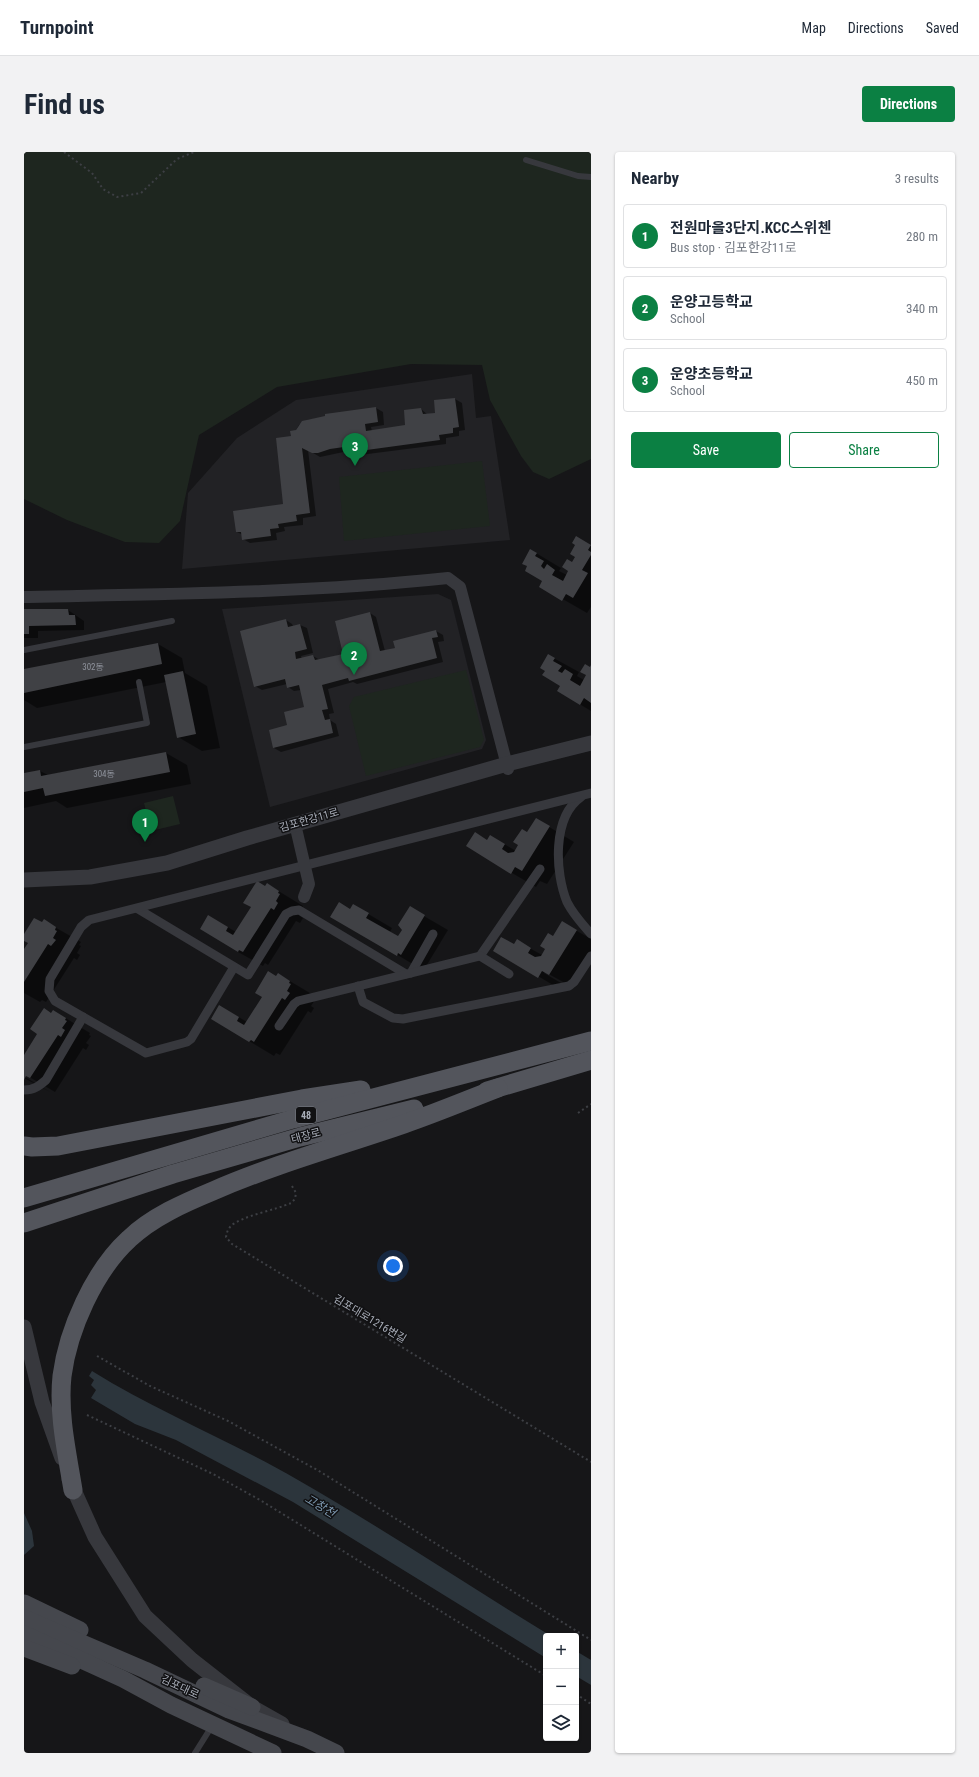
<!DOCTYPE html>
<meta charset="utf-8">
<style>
:root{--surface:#fff;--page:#f2f2f3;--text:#1f2937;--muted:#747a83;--line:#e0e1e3;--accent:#0b8043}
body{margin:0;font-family:"Roboto Condensed","Noto Sans KR",sans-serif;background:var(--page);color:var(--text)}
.controls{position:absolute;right:12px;bottom:12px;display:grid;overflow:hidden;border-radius:4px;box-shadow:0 1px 3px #0004}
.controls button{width:36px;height:36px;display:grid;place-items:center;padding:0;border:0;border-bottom:1px solid var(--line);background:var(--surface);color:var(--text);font:20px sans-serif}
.you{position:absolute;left:369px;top:1114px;width:14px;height:14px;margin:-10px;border:3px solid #fff;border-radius:50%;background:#1a73e8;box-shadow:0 0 0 6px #1a73e833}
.badge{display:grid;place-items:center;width:26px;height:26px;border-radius:50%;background:var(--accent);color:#fff;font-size:13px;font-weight:700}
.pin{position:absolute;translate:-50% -33px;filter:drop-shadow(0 1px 2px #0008)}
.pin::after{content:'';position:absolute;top:21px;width:14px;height:12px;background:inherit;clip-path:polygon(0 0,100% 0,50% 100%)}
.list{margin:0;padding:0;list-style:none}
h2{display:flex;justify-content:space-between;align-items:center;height:52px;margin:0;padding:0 16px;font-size:17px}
h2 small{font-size:13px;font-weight:400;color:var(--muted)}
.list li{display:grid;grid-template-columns:26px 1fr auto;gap:12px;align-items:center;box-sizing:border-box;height:64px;margin:0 8px 8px;padding:0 8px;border:1px solid var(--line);border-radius:4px}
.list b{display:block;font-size:15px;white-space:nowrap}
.list p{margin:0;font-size:13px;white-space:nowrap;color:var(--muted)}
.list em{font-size:13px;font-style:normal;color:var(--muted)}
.actions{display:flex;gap:8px;padding:12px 16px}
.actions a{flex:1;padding:9px 0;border:1px solid var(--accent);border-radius:4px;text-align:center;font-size:14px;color:var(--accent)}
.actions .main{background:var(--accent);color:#fff}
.icon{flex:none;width:22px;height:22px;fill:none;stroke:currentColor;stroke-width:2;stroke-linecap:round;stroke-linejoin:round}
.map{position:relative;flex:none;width:567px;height:1601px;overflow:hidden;border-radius:4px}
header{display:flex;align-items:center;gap:24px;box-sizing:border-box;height:56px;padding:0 20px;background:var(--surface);border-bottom:1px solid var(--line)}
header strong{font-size:19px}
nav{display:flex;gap:22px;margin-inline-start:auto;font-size:14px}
.intro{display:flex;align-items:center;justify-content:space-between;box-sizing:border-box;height:96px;padding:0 24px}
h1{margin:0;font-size:28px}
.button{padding:10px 18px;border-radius:4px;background:var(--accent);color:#fff;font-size:14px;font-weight:700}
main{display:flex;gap:24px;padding:0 24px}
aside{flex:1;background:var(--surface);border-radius:4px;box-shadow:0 1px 3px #0004}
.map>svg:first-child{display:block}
</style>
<header>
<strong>Turnpoint</strong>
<nav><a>Map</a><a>Directions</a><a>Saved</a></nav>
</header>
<div class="intro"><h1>Find us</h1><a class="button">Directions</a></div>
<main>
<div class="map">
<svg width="567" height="1601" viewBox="0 0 567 1601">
<rect width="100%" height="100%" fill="#161618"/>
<g fill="#222225">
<path d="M448,222L452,266L467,264L486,388L158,417L164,341L213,286L272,248Z"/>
<path d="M414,442L427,448L462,588L458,597L246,655L198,457Z"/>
</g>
<g fill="#1e261f">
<path d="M0,0H567V307L525,327L509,320L497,304L466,248L458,213L387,212L253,235L175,283L156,369L135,391L101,390L43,368L0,347Z"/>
<path d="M458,309L466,374L320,389L315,325Z"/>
<path d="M442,518L460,588L456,595L342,624L325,554L330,545Z"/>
<path d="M149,644L156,672L127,679L120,651Z"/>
</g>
<g fill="#2c353c">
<path d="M68,1219C134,1260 207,1289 274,1328C360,1377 443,1433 527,1484H522V1506L269,1350L152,1288L111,1272L67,1246L72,1238L67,1233L70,1228L65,1224Z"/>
<path d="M0,1361L8,1379L10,1394L0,1403Z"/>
<path d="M552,1499L567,1508V1533L552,1524Z"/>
</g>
<g fill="#0007">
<path d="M431,247L438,251L441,278L435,279V284L422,286V292L336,303L329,298L296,305L284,298L292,364L279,366V373L260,375L261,379L252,381L253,388L226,391L219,387V383L213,380L260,353L268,285L275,273L283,268L352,256L359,260L360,273L347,275L348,279L383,274L397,257L404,263L413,261L411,249Z"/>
<path d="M553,386L567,394V455L563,461L516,434L520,428L507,398L537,416L535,419L543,423L553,405Z"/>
<path d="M0,458H44L60,469V478L14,479V486H0Z"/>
<path d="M346,461L352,465L361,499L372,496L412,479L419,483L420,489L414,490L419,510L333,532L329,530L304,537L310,561L305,562L306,568L312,572L315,584L257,600L250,596L264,574L282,556L277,538L270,539L264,535L263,532L238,538L231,534L262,468L268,472L269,474L276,473L283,476L289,501L277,504L278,507L289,504L296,508L320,502Z"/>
<path d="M134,492L158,506L161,521L183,534L196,596L178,599L154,585L142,530L13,556L0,548V519Z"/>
<path d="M524,503L555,520L553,524L560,528L567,515V559L534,539L537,533L522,519Z"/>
<path d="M142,601L163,613L167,632L43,656L32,649L0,656V622L16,619L24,623Z"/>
<path d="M512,667L550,690L523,732L516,729L512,735L488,721L464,689L467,684L492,699Z"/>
<path d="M243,732L279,754L278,756L280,758L276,764L279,766L276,771L272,769L244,813L241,811L239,814L214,800L185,764L212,780Z"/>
<path d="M329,753L368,776L366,780L374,785L379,778L386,756L424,778L401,816L397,817L308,764L326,758Z"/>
<path d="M20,769L57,790L55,793L57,794L53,801L56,803L53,808L50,806L22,850L18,848L16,850L0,841V799L5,791L0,788V784Z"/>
<path d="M539,771L567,787V809L550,836L521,820L520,821L542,834L539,839L470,798L490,794L493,789L518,803Z"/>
<path d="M254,822L291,844V848L287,854L290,856L287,861L284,859L256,903L252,901L250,904L225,889L196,854L223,870Z"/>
<path d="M30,859L66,881L65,883L67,884L62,891L65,893L62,898L59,896L31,940L2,923L1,925L26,940L0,926V905Z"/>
</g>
<g fill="#404145">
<path d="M431,246L435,275L429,276V281L415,283L416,288L328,300L327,294L306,297L294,301H288L278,296L286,361L272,363L273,369L254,372L255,376L246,377L247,384L218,388L217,380H212L209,359L259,352L252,286L267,284L266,279L272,278L278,269L301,264V262L352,255L354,270L341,272L342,279L381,273L380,258L397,256L399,262L411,261L410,248Z"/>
<path d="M552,384L567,393L564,398L567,400V403L558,418L564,421L549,446L542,442L538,449L515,435L518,429L501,419L503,414L498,412L506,397L513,401L511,404L520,409L517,414L520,417L523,412L531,418L528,423L539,429L544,419L538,415L543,407L548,410L551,405L546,402L551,393L548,391Z"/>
<path d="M0,457H44L45,463H51L52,473L5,474V482H0Z"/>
<path d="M346,460L356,499L371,496L369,489L412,478L414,485L408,486L413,506L325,529L324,526L298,533L304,557L298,558L301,568L306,567L309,581L249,596L245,578L263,573L260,560L280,555L275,533L263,536L261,527L230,535L216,479L262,467L264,475L276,472L283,497L271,500L272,507L289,503L291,508L319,502L311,469Z"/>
<path d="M134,491L138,512L0,541V517Z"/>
<path d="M524,502L531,506L529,509L538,514L534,519L538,521L541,517L549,522L546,528L556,534L562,523L556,520L561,512L566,515L567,513V551L560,546L556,553L533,539L536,534L518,523L521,519L516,516Z"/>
<path d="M159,519L172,582L153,586L140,523Z"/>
<path d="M142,600L146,620L21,644L19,636L0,640V621L16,618L17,624Z"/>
<path d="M512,666L526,674L498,719L491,715L487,722L442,694L451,680L463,688L466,683L481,692L478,697L484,701L490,700L494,693L489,690L498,677L503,680Z"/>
<path d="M233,729L241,734L243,731L255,739L254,741L256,742L252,749L254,751L250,758L247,756L219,800L215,798L214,800L176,777L184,763L204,775L202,779L209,783L227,755L219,751Z"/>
<path d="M315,750L326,757L329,752L345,761L342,766L374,784L378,778L374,773L386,754L401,763L377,803L374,801L373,804L306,765Z"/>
<path d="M10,766L18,770L20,767L32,775L31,778L33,779L29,786L32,788L27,794L24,792L0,830V797L4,791L0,789V782Z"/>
<path d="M538,769L553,778L525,823L518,819L514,826L469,799L477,785L490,792L493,787L507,796L504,801L511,805L517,804L521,797L516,794L524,781L529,784Z"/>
<path d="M244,819L252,824L254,821L266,829L265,831L267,832L263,839L266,841L261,848L258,846L230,890L227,888L225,890L187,867L195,853L215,865L213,869L220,873L238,845L231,841Z"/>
<path d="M20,856L27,861L29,858L42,866L41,868L43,869L38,876L41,878L37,885L34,883L6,926L2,924L0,928V903L13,882L6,877Z"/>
</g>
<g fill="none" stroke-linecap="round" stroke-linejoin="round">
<g stroke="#3d3f44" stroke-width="2" stroke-dasharray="2 3" stroke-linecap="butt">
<path d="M40,0L68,21L79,37L93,45L117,41L153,7L170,0"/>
<path d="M554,961L567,952"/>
<path d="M268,1034L272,1041L271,1047L267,1051C252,1058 217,1064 207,1074C203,1078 203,1081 202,1085L208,1092L567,1310"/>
<path d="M73,1204L126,1234L204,1269L295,1319L567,1488"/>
<path d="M63,1263L189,1322L236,1348L522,1524"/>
<path d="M552,1542L567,1552"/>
</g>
<g stroke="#37383d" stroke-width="6">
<path d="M502,8L554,24L567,25"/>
<path d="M0,498L148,469"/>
<path d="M0,595L123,571L115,530"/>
<path d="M171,1601L188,1574"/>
</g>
<g stroke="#37383d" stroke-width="9">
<path d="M557,645C528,665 531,721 543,750C549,762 558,772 567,782"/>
<path d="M114,757L224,823L262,762L268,759L275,758L382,822"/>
<path d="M456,804L516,717"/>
<path d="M210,815L167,887L163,890L122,901L31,849L25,839L26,827L57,775L65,768L567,641"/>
<path d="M387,821L409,782"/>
<path d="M334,834L339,850L369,866L379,867L545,834L550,830L567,804"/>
<path d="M255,874L270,852L274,849L456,804L485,822"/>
<path d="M0,938C10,938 15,934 22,928L59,865"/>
</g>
<g stroke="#37383d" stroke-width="12">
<path d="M0,445C141,442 283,441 424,426L436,435L484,617"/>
<path d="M271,672L285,732L280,745"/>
</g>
<g stroke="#37383d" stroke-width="15">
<path d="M0,728L66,725L143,711L223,686L483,612L567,591"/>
<path d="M0,1175L18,1250L38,1306"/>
<path d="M45,1327L71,1385L121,1464L168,1508L228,1555L258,1572"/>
</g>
<g stroke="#45474d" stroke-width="17">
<path d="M0,1451L56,1478"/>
<path d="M0,1466L121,1518L205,1558L283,1587L312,1601"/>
<path d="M0,1482L99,1527L147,1553L249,1601"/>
<path d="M0,1496L48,1514"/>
<path d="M180,1534L228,1555"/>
</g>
<g stroke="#53555c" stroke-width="19">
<path d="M463,939L567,908"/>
<path d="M0,994L8,995L34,994L278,947L337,938"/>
<path d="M0,1046L269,967L567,889"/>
<path d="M0,1071L149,1022L276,985L390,957"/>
<path d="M49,1338C43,1301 34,1262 38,1224C44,1178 70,1119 105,1087C128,1065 160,1051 189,1039C251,1012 316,994 380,972C412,961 443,948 474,936"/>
</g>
</g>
<g text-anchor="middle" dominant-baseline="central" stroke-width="3" stroke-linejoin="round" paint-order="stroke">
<g font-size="9" fill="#8e929b">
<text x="69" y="515">302동</text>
<text x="80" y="622">304동</text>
</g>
<rect fill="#111113" stroke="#7b7e86" stroke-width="1" x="272" y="955" width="20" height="16" rx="3"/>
<g font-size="10" font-weight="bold" fill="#a8adb8">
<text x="282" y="963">48</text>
</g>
<g font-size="11" fill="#a8adb8" stroke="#111113">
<text transform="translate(285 668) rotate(-16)">김포한강11로</text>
<text transform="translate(282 984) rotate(-15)">태장로</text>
<text transform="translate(346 1167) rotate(31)">김포대로1216번길</text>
<text transform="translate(156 1535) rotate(25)">김포대로</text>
</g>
<g font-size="12" font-style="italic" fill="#7f9bb3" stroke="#111113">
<text transform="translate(296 1354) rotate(31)">고창천</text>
</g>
</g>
</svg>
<div class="controls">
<button>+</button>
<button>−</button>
<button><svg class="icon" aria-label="layers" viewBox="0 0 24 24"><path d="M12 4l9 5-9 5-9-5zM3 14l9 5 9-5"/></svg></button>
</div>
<div class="you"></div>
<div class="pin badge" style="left:121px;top:690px">1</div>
<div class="pin badge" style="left:330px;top:523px">2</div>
<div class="pin badge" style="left:331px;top:314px">3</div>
</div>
<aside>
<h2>Nearby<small>3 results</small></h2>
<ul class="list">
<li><span class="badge">1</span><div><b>전원마을3단지.KCC스위첸</b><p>Bus stop · 김포한강11로</p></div><em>280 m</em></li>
<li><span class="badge">2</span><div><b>운양고등학교</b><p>School</p></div><em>340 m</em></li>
<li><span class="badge">3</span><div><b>운양초등학교</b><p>School</p></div><em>450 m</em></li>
</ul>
<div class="actions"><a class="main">Save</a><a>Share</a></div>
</aside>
</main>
